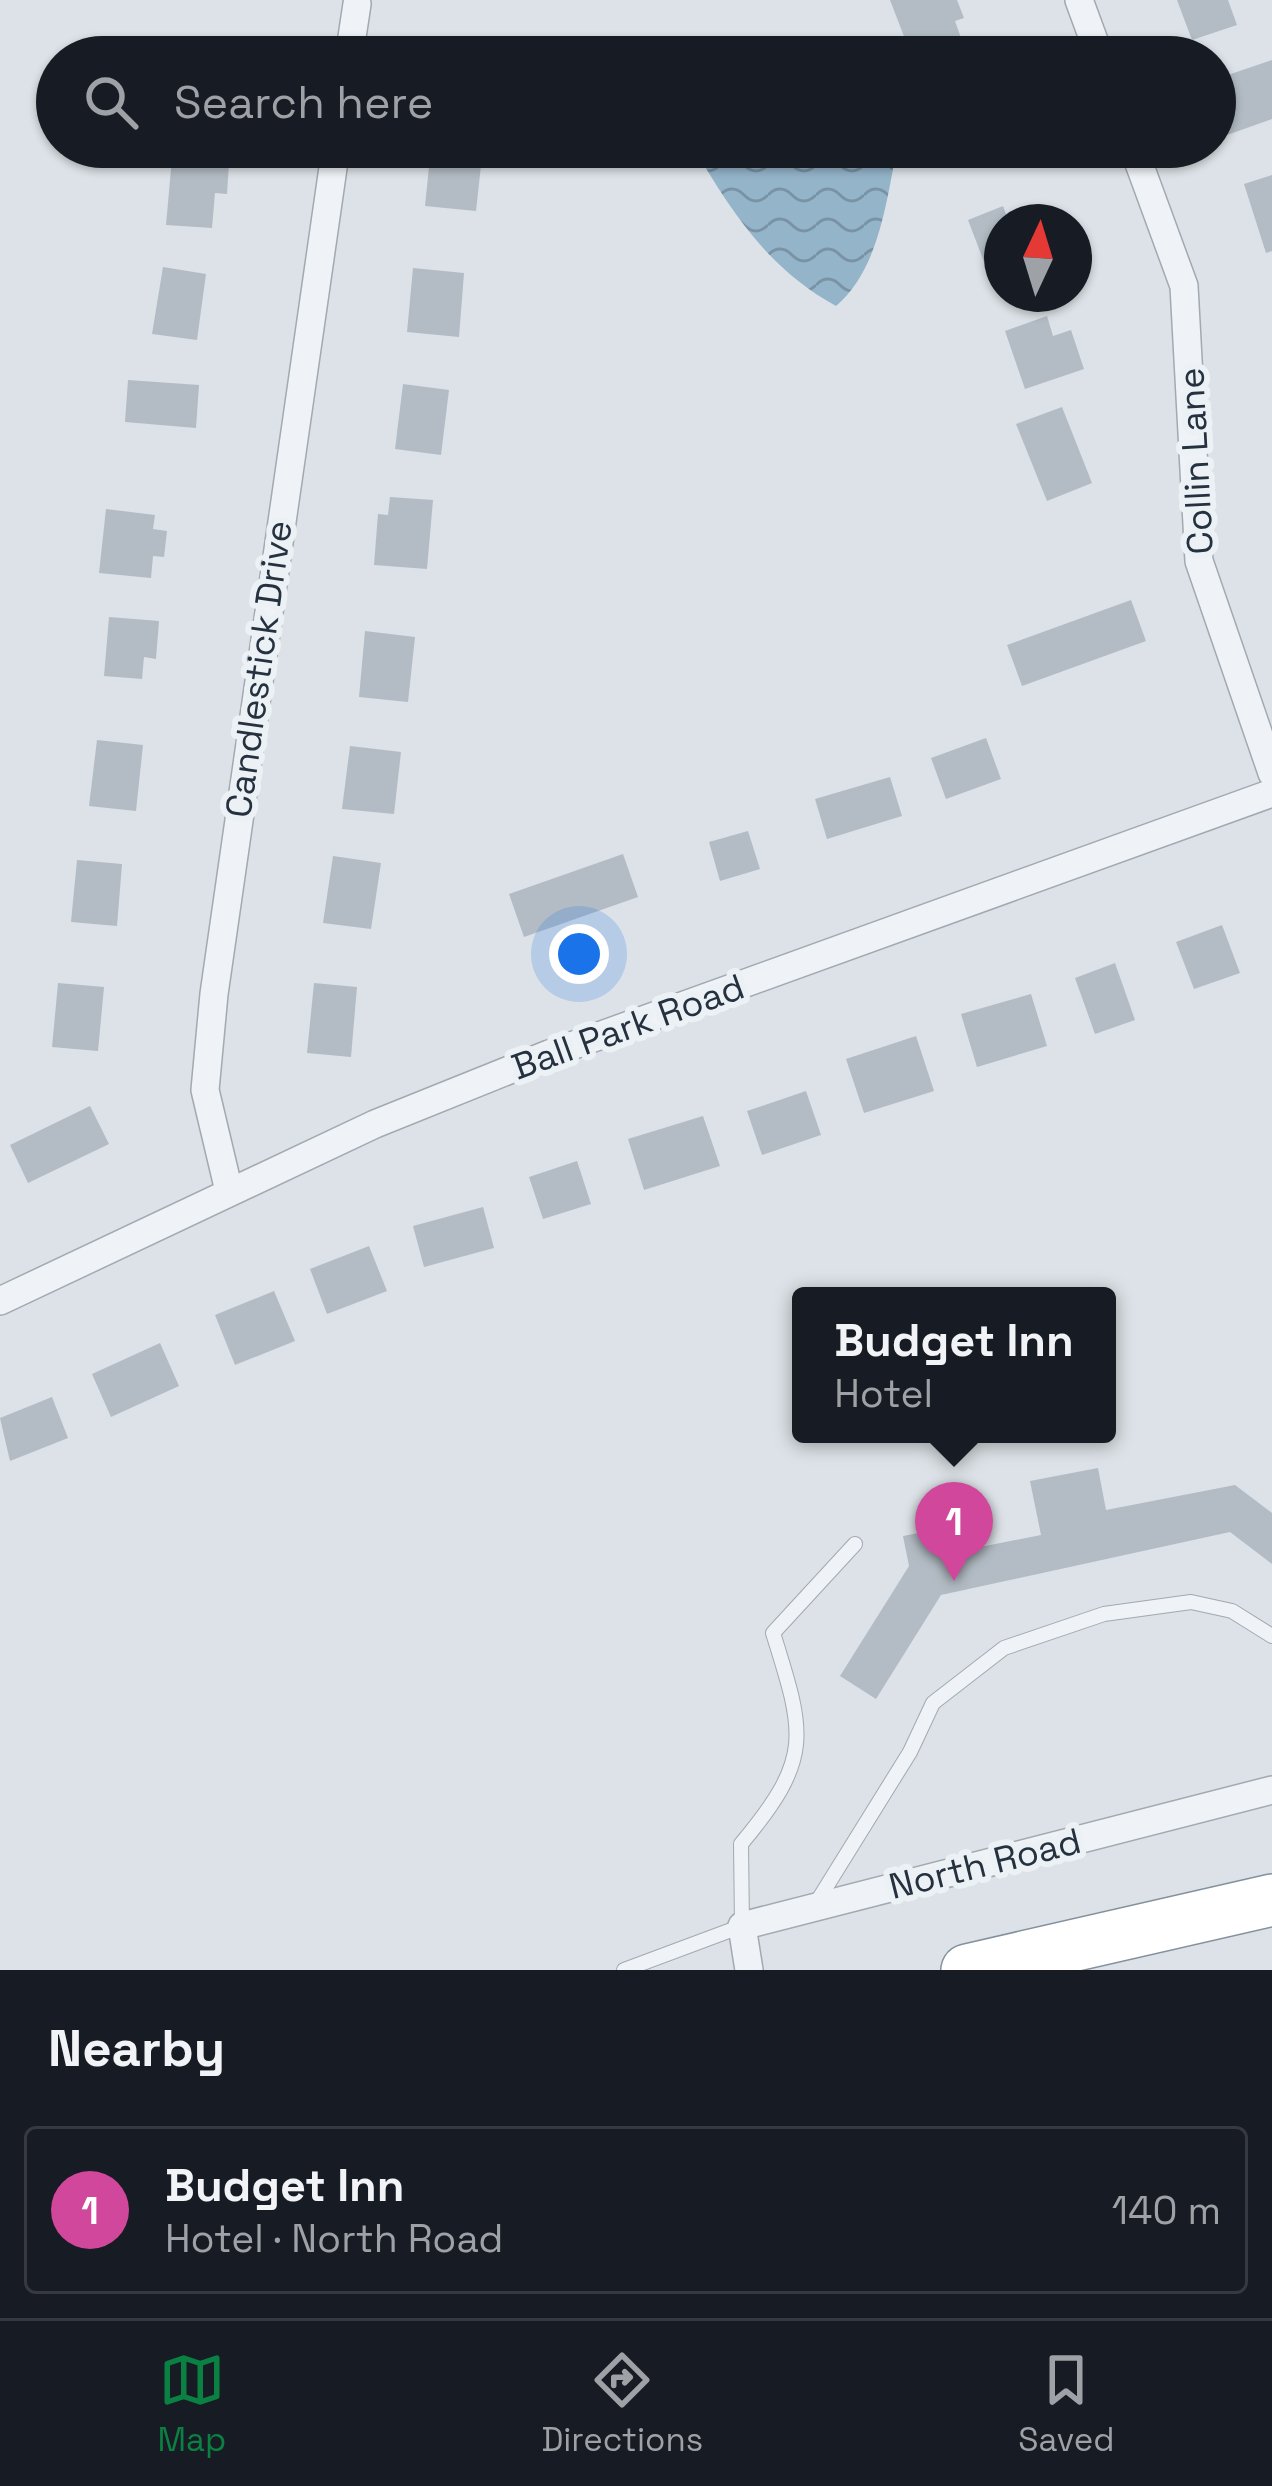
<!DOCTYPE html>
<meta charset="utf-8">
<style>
:root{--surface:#171b24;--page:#20242c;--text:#f1f3f6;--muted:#9ea1a6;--line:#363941;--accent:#0b8043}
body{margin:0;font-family:"Space Grotesk",sans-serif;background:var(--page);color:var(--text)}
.compass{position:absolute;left:984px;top:204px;width:108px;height:108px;border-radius:50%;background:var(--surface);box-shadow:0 3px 9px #0004;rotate:4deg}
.you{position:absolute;left:579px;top:954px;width:42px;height:42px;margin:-30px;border:9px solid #fff;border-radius:50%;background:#1a73e8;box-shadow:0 0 0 18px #1a73e833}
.badge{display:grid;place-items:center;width:78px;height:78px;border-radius:50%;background:var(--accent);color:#fff;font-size:39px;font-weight:700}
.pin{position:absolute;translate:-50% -99px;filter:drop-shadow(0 3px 6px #0008)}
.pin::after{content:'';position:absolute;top:63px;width:42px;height:36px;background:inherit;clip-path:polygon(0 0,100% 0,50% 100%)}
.popup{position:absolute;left:792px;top:1287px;width:324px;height:156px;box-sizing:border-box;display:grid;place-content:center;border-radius:12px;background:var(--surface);filter:drop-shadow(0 3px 9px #0005);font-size:39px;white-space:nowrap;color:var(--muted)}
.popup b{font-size:45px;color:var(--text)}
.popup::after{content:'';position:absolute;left:50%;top:100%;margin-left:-24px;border:24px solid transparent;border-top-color:var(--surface)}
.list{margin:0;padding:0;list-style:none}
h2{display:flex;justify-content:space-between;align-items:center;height:156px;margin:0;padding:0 48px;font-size:51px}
h2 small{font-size:39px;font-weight:400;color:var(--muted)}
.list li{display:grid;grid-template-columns:78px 1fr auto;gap:36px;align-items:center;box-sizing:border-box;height:168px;margin:0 24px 24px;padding:0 24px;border:3px solid var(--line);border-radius:12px}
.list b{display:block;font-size:45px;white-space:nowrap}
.list p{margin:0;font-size:39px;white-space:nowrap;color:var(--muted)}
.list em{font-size:39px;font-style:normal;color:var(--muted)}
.icon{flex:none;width:66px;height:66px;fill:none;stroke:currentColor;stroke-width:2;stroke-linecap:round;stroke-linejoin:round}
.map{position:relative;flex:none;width:1272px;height:1970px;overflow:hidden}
.search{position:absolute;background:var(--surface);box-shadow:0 3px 9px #0004;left:36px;right:36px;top:36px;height:132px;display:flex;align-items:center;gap:30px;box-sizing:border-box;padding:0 42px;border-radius:66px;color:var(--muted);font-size:45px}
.sheet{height:348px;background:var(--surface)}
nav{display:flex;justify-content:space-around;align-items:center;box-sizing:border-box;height:168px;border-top:3px solid var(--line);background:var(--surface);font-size:33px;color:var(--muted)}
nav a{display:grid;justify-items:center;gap:6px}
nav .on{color:var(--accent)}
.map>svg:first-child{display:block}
</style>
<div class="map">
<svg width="1272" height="1970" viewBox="0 0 1272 1970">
<defs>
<pattern id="water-waves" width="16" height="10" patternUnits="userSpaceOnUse" patternTransform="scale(3)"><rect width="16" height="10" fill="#94b4ca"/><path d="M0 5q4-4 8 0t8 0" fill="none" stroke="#7993a5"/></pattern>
</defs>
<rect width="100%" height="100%" fill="#dce2e7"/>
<path fill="url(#water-waves)" d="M693,147H897C887,199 879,270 836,306C767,268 732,212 693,147Z"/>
<g fill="#b3bcc4">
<path d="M890,0H957L964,18L955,21L961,38L912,57Z"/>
<path d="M1177,0H1228L1237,25L1192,40Z"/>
<path d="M472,37L517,45L514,57H468Z"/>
<path d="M218,52V57H186V53Z"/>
<path d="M1272,60V119L1227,135L1216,103L1227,99L1219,78Z"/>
<path d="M431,147H483L476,211L425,206Z"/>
<path d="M960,147H1002V148L963,160Z"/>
<path d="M172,158L229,163L227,194L215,193L212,228L166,225Z"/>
<path d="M1272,175V251L1266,253L1244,184Z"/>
<path d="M1003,206L1009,222H1002V261L986,267L968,220Z"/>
<path d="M163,267L206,274L197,340L152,334Z"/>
<path d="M413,268L464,273L459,337L407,332Z"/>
<path d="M1047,316L1053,336L1071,330L1084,369L1025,389L1005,331Z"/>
<path d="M128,380L199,385L196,428L125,422Z"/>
<path d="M403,384L449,390L441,455L395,449Z"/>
<path d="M1062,407L1092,483L1047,501L1016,424Z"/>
<path d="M390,497L433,500L427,569L374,565L378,514L388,515Z"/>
<path d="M106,509L155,515L153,529L167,531L164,557L153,556L151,578L99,573Z"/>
<path d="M1131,600L1146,641L1022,686L1007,645Z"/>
<path d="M109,617L159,621L156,659L144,657L142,679L104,676Z"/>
<path d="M365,631L415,637L408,702L359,697Z"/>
<path d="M986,738L1001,779L946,799L931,758Z"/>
<path d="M97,740L143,745L136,811L89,806Z"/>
<path d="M350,746L401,752L394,814L342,809Z"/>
<path d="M890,777L902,816L827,839L815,799Z"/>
<path d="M748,831L760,869L720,881L709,842Z"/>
<path d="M623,854L638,897L524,937L509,894Z"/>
<path d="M333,856L381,863L371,929L323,923Z"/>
<path d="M77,860L122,864L117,926L71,922Z"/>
<path d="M1222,925L1240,973L1194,989L1176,942Z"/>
<path d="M1115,963L1135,1020L1095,1034L1075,978Z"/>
<path d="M58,983L104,987L98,1051L52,1047Z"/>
<path d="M314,983L357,987L351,1057L307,1053Z"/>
<path d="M1031,994L1047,1046L977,1067L961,1014Z"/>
<path d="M916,1036L934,1091L864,1113L846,1059Z"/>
<path d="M806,1091L821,1135L762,1155L747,1111Z"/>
<path d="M90,1106L109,1144L28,1183L10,1145Z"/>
<path d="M703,1116L720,1166L644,1190L628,1139Z"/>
<path d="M577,1161L591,1204L543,1219L529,1177Z"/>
<path d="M483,1207L494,1248L424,1267L413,1226Z"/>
<path d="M369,1246L387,1291L327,1314L310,1269Z"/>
<path d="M274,1291L295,1341L235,1365L215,1315Z"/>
<path d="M160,1343L179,1386L111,1417L92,1374Z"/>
<path d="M52,1397L68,1438L10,1461L0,1418Z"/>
<path d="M1098,1468L1106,1510L1235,1485L1272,1513V1564L1230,1532L941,1595L876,1699L840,1676L909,1566L903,1536L955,1526L960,1551L1041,1535L1030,1481Z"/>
</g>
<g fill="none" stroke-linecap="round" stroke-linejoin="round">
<defs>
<g id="lane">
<path d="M815,1905L910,1752L933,1703L1004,1648L1104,1614L1191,1602L1232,1611L1272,1636"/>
<path d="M624,1970L742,1926L741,1844C813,1758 805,1735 773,1633L855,1544"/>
</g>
<g id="street">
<path d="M1079,0L1100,57"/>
<path d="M349,57L357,4"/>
<path d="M1133,147L1184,286L1199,561L1272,773"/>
<path d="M229,1191L205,1090L214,994L336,147"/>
<path d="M0,1301L375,1124L549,1054L1272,793"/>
<path d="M749,1970L742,1926L1272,1790"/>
</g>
<path id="highway" d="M967,1970L1272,1900"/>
</defs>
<use href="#lane" stroke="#a1a9b1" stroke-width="16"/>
<use href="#street" stroke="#a1a9b1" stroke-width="30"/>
<use href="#highway" stroke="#83919f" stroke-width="54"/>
<use href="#lane" stroke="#eff2f6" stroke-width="14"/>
<use href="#street" stroke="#eff2f6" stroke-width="27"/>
<use href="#highway" stroke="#fff" stroke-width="51"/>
</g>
<g text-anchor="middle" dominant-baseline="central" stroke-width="12" stroke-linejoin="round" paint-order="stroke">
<g font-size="36" fill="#25313f" stroke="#ecf1f5">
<text transform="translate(1196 461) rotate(-93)">Collin Lane</text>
<text transform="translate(259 669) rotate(-82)">Candlestick Drive</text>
<text transform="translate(628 1027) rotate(-20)">Ball Park Road</text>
<text transform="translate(985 1864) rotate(-14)">North Road</text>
</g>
</g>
</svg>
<svg class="compass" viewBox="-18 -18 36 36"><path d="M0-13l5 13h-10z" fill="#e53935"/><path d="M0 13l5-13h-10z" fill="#9ea1a6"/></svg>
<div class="you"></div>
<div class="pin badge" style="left:954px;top:1581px;background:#d1479c">1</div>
<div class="popup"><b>Budget Inn</b>Hotel</div>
<div class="search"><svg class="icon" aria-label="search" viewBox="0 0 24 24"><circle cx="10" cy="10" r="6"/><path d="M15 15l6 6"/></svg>Search here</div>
</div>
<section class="sheet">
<h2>Nearby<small></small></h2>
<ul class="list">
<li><span class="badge" style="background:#d1479c">1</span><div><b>Budget Inn</b><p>Hotel · North Road</p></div><em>140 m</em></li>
</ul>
</section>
<nav>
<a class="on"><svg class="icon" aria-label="map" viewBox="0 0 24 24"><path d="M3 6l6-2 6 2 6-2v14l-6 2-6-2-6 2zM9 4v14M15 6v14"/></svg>Map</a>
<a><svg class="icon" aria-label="directions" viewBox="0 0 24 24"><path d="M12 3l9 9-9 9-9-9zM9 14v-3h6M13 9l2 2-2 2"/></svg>Directions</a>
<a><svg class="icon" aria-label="saved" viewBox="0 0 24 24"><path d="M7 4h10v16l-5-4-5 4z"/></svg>Saved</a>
</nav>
